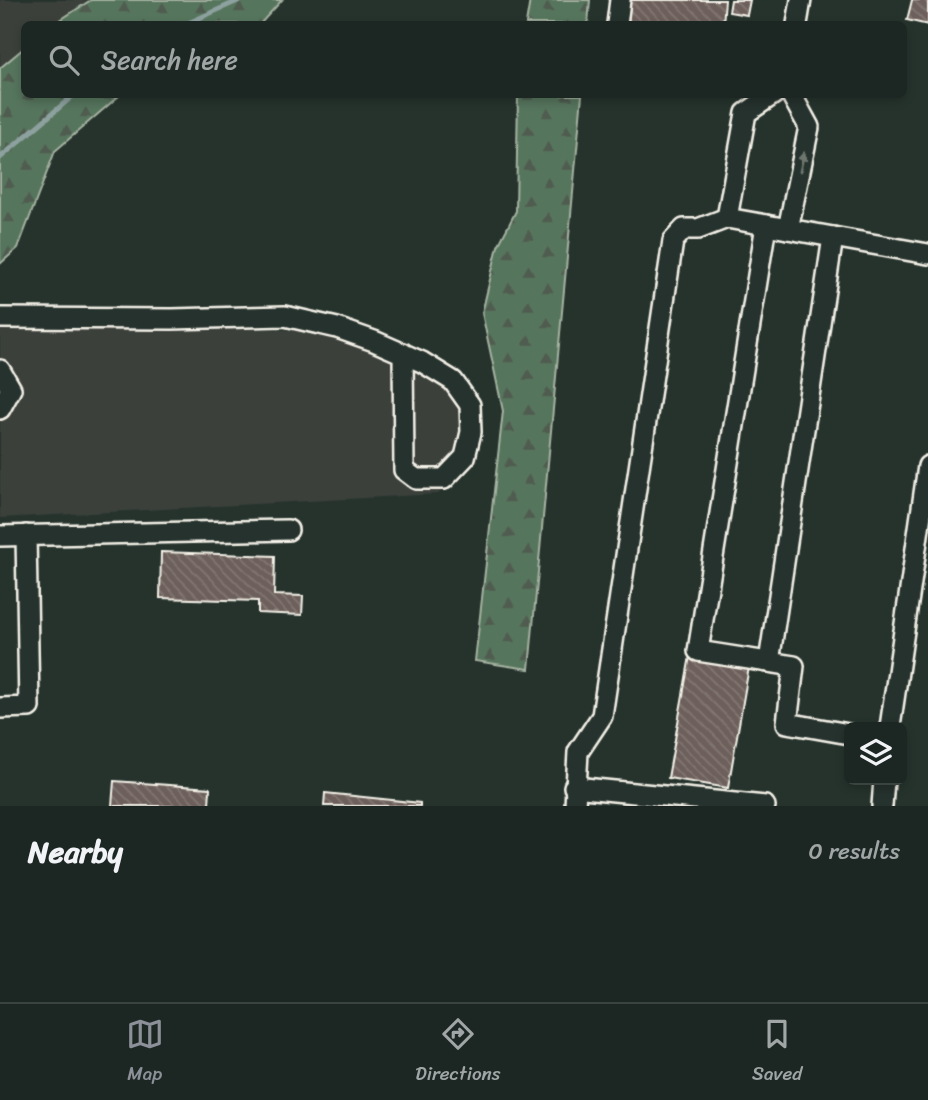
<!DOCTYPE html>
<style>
:root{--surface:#1c2622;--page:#252e2a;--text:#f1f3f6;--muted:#a0a5a5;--line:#3a4340;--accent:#8c9099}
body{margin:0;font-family:Sriracha,sans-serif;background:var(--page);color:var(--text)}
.controls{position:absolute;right:21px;bottom:21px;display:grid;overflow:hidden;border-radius:10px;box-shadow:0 4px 10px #0003}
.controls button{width:63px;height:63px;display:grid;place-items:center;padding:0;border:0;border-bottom:2px solid var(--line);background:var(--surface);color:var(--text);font:35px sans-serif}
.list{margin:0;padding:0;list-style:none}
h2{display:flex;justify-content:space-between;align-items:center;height:91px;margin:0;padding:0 28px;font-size:30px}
h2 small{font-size:23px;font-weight:400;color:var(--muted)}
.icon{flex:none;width:38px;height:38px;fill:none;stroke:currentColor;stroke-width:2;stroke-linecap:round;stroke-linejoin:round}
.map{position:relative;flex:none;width:928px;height:806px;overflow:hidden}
.search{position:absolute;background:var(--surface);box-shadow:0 4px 10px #0003;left:21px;right:21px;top:21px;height:77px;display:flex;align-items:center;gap:18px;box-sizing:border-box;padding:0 24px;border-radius:10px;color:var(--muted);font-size:26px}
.sheet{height:196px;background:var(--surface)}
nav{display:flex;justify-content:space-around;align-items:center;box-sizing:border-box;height:98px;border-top:2px solid var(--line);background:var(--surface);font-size:19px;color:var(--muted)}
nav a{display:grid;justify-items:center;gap:4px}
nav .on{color:var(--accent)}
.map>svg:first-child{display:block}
</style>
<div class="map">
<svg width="928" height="806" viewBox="0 0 928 806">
<defs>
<pattern id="forest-firs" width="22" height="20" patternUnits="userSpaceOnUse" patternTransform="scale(1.75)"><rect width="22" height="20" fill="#57755d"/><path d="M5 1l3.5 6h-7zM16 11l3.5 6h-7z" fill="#4f5c50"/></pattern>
<pattern id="building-back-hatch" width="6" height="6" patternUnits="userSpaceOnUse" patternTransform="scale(1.75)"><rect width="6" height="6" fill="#6d605b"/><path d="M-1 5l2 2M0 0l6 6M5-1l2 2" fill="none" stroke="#827773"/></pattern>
</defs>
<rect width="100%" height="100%" fill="#26332d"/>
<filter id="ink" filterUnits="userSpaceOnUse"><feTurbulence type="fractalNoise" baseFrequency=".0143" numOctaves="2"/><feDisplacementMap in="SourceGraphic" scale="14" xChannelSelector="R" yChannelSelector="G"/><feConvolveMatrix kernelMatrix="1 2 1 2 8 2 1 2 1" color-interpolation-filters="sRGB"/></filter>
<g filter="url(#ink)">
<g fill="#3b403b">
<path d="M0,0H91L54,24H24V48L0,68Z"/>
<path d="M0,324L206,326L389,335L465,378L481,409L478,460L438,494L0,518Z"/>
</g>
<g fill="url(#forest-firs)" stroke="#a6b3a2" stroke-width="2">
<path d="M91,0H282L260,24H54Z"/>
<path d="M530,0H590L588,24H526Z"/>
<path d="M24,48V94L120,95L55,151L18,248L0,264V68Z"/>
<path d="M518,95H582L529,669L475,661L503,411L482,313L498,246L516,211Z"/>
</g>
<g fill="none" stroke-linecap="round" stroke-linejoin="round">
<g stroke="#8da19f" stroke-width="5">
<path d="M186,24L240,0"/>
<path d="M0,158L75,94"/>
</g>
</g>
<g fill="url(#building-back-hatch)" stroke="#f4f1e8" stroke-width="2">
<path d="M630,0H725L723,24H628Z"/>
<path d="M731,0H750L747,15L729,12Z"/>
<path d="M912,0H928V25L907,20Z"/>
<path d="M161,552L275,556L274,595L303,596L302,615L258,613V601L160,598Z"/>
<path d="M690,656L749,667L728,788L668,778Z"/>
<path d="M114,781L210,788L209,806H112Z"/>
<path d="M325,793L420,803V806H324Z"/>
</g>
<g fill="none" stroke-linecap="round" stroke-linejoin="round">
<defs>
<g id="minor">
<path d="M617,24L620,0"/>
<path d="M797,24L801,0"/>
<path d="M727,218L746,113L774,94"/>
<path d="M766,225L698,651L794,666L787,723L849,734"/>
<path d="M788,229L809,127L791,94"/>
<path d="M0,318L172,319L285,316L337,328L374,341L422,362L453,381L470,405L471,432L465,457L444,479H416L404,470L403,353"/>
<path d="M0,370L11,389L0,409"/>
<path d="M0,536L288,530"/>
<path d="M769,662L833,237"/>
<path d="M0,708L29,707L26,535"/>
<path d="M890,727L928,466"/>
<path d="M574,787L765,806"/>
<path d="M575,806L578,752L602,716L673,241L684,229H698L727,218L928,254"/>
<path d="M882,806L884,780"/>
</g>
</defs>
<use href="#minor" stroke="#f4f1e8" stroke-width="24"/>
<use href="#minor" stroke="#26332d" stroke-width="19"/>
</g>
<defs><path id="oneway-solid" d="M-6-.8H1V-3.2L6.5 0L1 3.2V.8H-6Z" transform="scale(1.75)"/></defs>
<use fill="#6e766e" href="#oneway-solid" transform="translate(802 162) rotate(-78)"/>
</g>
</svg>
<div class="controls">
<button><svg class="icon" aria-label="layers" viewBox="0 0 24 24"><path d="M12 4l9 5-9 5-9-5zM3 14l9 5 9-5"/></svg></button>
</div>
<div class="search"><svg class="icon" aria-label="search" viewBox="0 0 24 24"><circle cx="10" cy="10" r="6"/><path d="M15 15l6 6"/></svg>Search here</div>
</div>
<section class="sheet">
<h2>Nearby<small>0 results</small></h2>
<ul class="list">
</ul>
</section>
<nav>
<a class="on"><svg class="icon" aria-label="map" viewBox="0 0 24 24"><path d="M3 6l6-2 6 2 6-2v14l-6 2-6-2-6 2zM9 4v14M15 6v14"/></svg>Map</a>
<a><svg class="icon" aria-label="directions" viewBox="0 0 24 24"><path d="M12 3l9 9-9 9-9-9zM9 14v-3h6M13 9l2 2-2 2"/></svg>Directions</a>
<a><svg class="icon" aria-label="saved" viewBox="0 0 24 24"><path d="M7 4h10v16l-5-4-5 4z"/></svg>Saved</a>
</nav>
